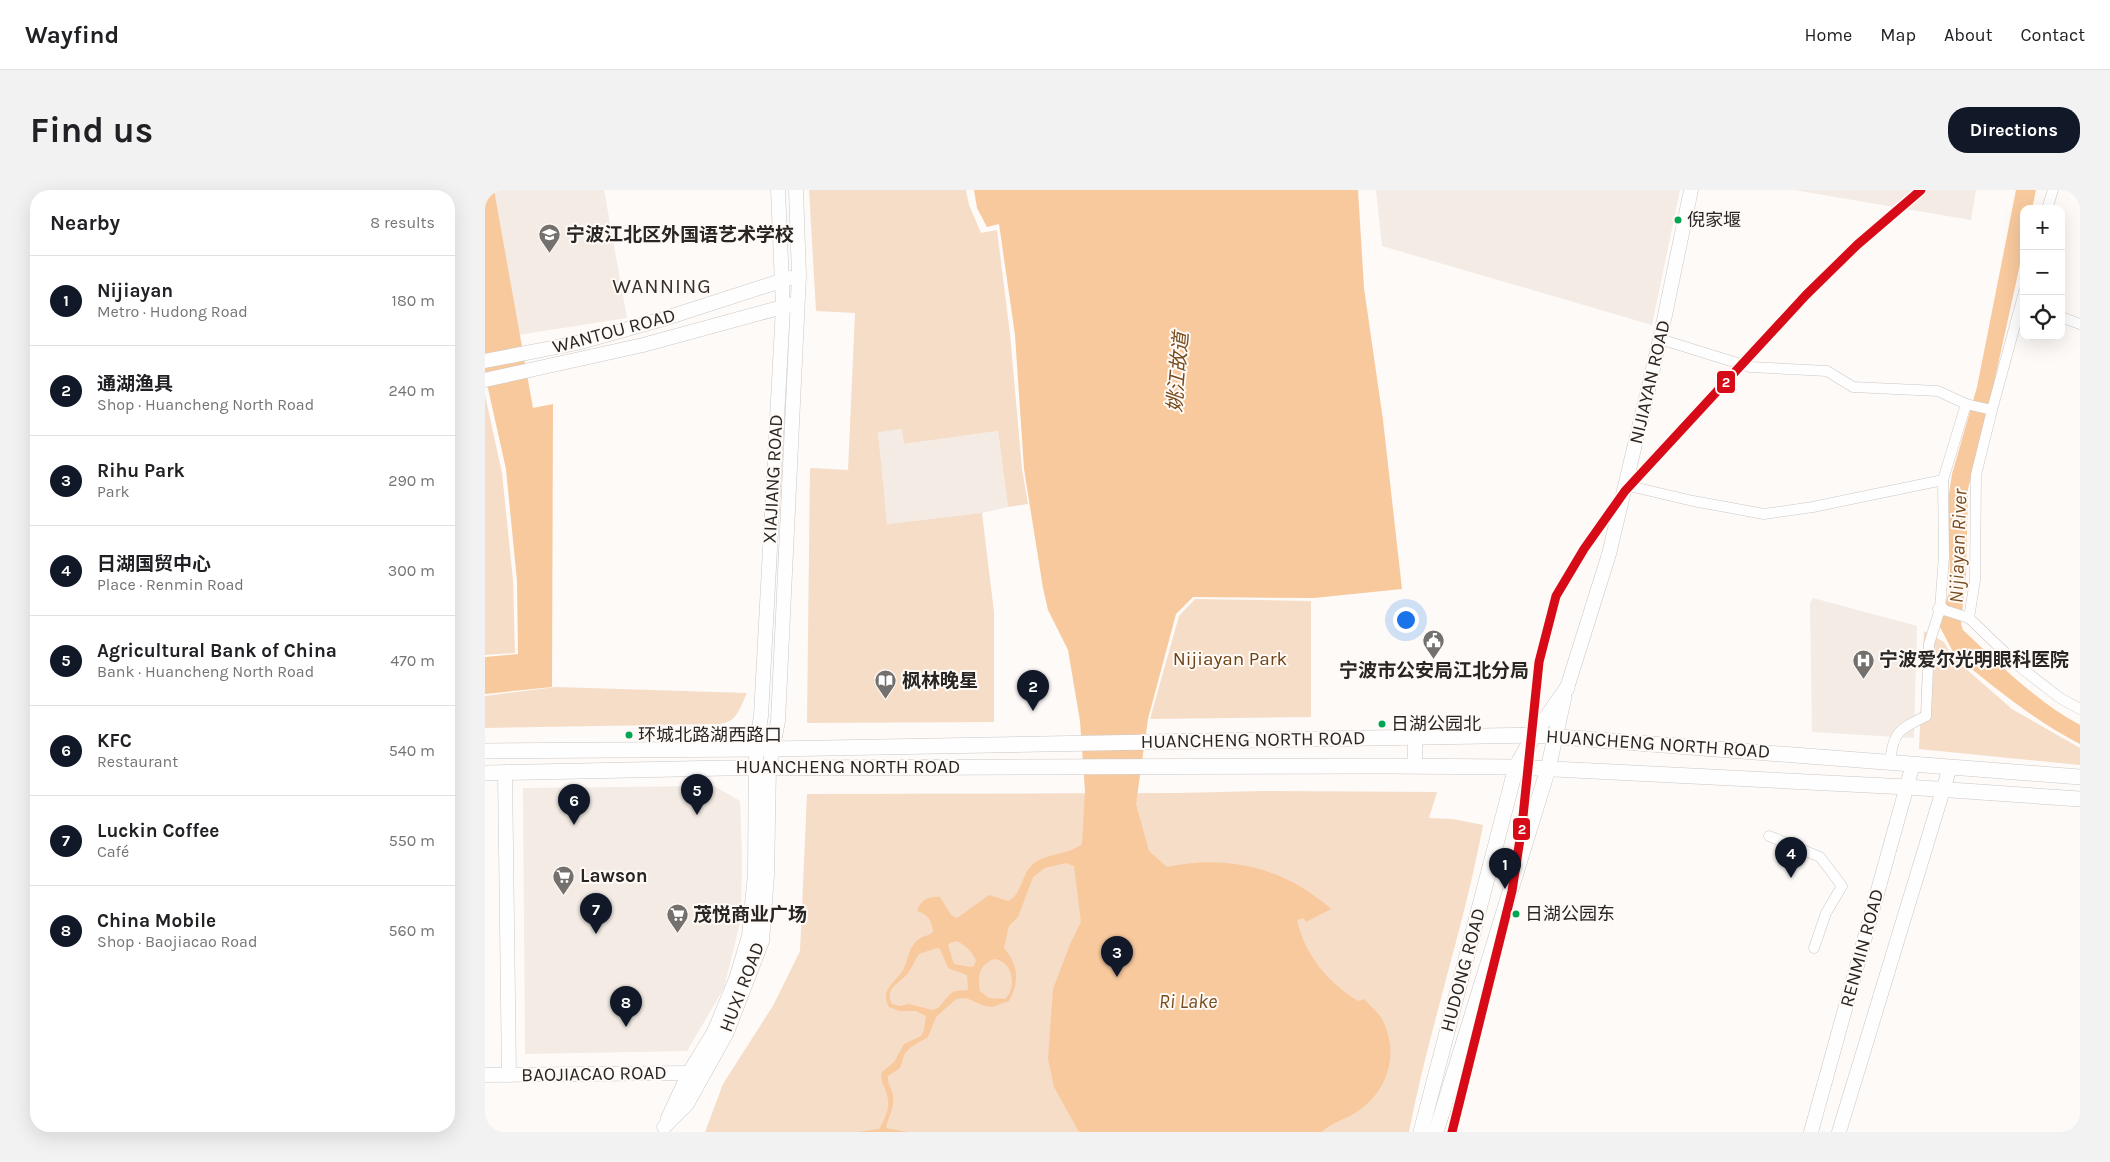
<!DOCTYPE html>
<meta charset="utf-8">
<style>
:root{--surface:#fff;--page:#f2f2f2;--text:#202124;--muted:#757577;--line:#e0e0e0;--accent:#111827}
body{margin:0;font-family:Karla,"Noto Sans SC",sans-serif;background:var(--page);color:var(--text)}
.controls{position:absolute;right:15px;top:15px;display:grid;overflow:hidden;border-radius:10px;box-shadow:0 5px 20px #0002}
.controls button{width:45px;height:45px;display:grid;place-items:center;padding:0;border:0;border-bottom:1px solid var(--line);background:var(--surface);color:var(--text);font:25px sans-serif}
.you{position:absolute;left:920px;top:429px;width:18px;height:18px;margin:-12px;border:4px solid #fff;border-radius:50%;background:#1a73e8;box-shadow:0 0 0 8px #1a73e833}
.badge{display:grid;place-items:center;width:32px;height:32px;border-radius:50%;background:var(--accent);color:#fff;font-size:16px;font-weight:700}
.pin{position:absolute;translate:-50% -41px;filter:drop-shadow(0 1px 2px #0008)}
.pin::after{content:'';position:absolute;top:26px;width:18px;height:15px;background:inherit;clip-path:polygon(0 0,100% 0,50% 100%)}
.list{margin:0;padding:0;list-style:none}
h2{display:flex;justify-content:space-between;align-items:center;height:65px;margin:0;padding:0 20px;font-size:21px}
h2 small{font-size:16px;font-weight:400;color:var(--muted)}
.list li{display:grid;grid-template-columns:32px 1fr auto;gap:15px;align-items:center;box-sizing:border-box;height:90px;padding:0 20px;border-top:1px solid var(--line)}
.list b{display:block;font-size:19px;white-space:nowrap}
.list p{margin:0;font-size:16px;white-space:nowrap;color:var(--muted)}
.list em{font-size:16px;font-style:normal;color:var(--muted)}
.icon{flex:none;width:28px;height:28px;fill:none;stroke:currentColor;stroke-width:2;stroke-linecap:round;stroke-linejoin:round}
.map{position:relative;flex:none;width:1595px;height:942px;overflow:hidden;border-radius:20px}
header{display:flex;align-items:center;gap:30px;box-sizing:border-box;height:70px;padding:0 25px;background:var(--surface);border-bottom:1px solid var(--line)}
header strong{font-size:24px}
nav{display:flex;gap:28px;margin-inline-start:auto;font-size:18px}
.intro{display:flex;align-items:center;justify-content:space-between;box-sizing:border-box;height:120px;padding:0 30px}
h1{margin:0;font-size:35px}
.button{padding:12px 22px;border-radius:20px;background:var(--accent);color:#fff;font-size:18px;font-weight:700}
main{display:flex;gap:30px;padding:0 30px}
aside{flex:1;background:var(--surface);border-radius:20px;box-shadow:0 5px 20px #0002}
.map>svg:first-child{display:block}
</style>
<header>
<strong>Wayfind</strong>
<nav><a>Home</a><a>Map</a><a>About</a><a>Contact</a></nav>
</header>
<div class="intro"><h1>Find us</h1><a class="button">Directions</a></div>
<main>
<aside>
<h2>Nearby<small>8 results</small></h2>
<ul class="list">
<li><span class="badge">1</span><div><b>Nijiayan</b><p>Metro · Hudong Road</p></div><em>180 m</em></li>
<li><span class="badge">2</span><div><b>通湖渔具</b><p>Shop · Huancheng North Road</p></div><em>240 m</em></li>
<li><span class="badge">3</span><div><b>Rihu Park</b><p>Park</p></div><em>290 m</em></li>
<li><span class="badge">4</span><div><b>日湖国贸中心</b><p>Place · Renmin Road</p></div><em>300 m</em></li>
<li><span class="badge">5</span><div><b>Agricultural Bank of China</b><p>Bank · Huancheng North Road</p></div><em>470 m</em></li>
<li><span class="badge">6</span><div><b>KFC</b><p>Restaurant</p></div><em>540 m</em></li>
<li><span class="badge">7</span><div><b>Luckin Coffee</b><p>Café</p></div><em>550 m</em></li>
<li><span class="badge">8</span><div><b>China Mobile</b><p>Shop · Baojiacao Road</p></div><em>560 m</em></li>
</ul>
</aside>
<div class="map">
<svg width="1595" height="942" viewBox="0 0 1595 942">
<rect width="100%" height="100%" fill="#fdfaf8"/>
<g fill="#f3ebe4">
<path d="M0,0H119L142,128L0,150Z"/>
<path d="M891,0H1195L1167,135L897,56Z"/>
<path d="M1309,0H1491L1486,30Z"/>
<path d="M418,239L420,254L513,241L523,317L497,323L401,334L393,241Z"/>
<path d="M1328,408L1432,436L1429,548L1327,542L1325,413Z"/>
<path d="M229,596L255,611L257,664L256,728L239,798L202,861L40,864L38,598Z"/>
</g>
<g fill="#f6ddc7">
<path d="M324,0H481L484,15L496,43L512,40L525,144L537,279L543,314L523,317L513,241L419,254L417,239L393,242L402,334L497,323L509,422V532L322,533L325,278L363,280L370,123L331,121Z"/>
<path d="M0,205L17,283L28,390L30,463L0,465Z"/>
<path d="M710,409L826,411V527L665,529L694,426Z"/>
<path d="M1439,441L1459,452L1464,461L1472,471L1527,519L1595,558V575L1434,559Z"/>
<path d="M71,497L262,503C254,519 253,532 234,534L0,538V506Z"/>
<path d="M777,601L952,602L944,628L968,629L998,635C979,738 944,838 924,942H220L238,894L289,814L315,761L322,604L694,603Z"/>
</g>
<g fill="#f8c99d" fill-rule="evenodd">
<path d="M0,0H9L48,218L68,214L67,497L0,504V467L33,464L32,391L21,279L0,185Z"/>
<path d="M489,0H873L879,98L898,230L917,399L829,408L708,407L691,424L663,529L651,614L664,661L682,677C741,664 801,678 846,719L821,732L818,728L812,730C820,766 844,793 873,811L879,809C885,816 892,821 897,829C915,863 903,903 870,923C859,930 847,932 837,942H594L569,897L563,869L568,799L586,752L596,732L589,676L581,673L560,678L548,687L533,727L524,736L519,758C533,774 535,792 524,811L507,817L500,816L481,808L471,809L451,827L443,847L426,857L420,863L415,878L403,886C402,894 407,898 408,906C410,918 403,927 401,938L423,942H373L394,939C400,929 406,917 402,905C400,896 394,890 397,882L409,872L419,854L436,846L439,840L441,826L431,821H414L404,817C394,800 411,792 418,780C423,771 423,761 429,754C437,744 441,748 448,742C447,731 443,724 432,721C435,710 445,706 455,707L466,725L472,728L504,705L523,711C538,704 536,683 549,673C563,663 583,665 597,654L600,601L595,531L583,460L563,420L558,398L539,279L530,145L514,34L502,37L492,18ZM472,751C481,756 486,760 491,770L489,776L486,777L469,774L463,755L465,753ZM452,758L455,759L463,778L482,785L483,800L470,801L465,804L453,818L448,820L424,814L415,816L407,814C398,798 417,792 424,782C428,776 430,769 434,764ZM509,769C527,770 533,797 520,809L504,808L495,801C492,786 494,775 509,769Z"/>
<path d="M1531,0H1551L1547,19H1539V56L1507,202L1483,299L1481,384L1476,434L1478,440C1514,474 1551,511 1595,535V554C1550,531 1513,500 1474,469L1468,462L1454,435L1464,402L1465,390L1463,310L1467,284L1492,197Z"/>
</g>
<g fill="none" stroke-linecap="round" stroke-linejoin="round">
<defs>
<g id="street">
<path d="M1562,19L1568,0"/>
<path d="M1576,127L1595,134"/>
<path d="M1175,149L1265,177L1342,181L1368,197L1453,201L1481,214L1507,220L1539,102"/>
<path d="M1140,295L1208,311L1279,324L1328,317L1458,290"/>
<path d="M1456,419L1484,428L1535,477L1575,508L1595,519"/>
<path d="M1484,428L1490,390L1491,285L1507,220"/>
<path d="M1405,572C1408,541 1415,539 1441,526L1444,454L1455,419L1459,366L1458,290L1481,214"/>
<path d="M1284,646L1335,667L1357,696L1341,723L1329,758"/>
</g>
<g id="secondary">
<path d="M0,171L92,153L178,129L305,88"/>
<path d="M0,190L158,155L305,115"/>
<path d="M1455,419H1456"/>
<path d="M1082,498L1124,364L1175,149L1206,0"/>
<path d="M930,576V547"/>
<path d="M20,582L24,885"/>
<path d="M0,885L204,883L211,886"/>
<path d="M183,928L204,883L229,842L251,789L264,746L270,684L271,558L276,526L298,117L293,0"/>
<path d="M179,937L202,914L242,842L277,751L282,685L284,577L293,531L312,128L314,86L311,0"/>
<path d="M1326,942L1428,574"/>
<path d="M1354,942L1465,577"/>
</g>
<g id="primary">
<path d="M0,561L287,559L1049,545L1595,587"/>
<path d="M0,583L241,578L900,576L1031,577L1422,597L1595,609"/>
<path d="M936,942L1031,577L1049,545L1082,498"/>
<path d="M951,942L1063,579L1079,507"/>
</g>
</defs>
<use href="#street" stroke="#cac8c6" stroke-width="11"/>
<use href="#secondary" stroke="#cac8c6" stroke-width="15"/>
<use href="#primary" stroke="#cac8c6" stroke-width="16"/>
<use href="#street" stroke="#fffefe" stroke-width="10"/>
<use href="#secondary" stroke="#fffefe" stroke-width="14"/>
<use href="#primary" stroke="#fffefe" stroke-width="15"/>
<defs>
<path id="metro-1" d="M967,942L1027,701L1037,636L1054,472L1071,406L1099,359L1140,301L1321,105L1372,55L1436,0"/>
</defs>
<use href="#metro-1" stroke="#fffaf6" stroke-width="12"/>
<use href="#metro-1" stroke="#d60b17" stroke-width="9"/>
</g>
<defs>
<symbol id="school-pin" viewBox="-11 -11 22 30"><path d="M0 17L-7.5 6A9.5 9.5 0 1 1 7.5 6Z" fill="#73706e" stroke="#fffaf6"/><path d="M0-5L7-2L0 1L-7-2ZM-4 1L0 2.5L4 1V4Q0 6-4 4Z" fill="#fff"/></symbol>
<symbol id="civic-pin" viewBox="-11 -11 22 30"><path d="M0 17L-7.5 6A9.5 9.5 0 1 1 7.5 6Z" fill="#73706e" stroke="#fffaf6"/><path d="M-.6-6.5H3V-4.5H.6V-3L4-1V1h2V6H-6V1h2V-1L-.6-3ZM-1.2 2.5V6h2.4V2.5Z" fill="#fff"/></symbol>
<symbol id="hospital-pin" viewBox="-11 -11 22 30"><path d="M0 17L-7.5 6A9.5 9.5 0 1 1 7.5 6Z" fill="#73706e" stroke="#fffaf6"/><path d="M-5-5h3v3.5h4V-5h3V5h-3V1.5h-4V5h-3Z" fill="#fff"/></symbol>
<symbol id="library-pin" viewBox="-11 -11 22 30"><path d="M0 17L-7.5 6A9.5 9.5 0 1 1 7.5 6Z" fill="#73706e" stroke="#fffaf6"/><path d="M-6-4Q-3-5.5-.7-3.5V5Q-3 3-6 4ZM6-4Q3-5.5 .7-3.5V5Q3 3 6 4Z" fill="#fff"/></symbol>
<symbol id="supermarket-pin" viewBox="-11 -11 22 30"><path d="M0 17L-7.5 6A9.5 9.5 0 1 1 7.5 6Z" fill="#73706e" stroke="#fffaf6"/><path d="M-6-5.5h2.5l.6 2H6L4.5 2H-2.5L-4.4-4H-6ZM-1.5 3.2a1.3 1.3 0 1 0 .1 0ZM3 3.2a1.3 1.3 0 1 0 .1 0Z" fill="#fff"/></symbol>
</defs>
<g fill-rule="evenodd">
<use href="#school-pin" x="52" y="32" width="25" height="34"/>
<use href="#civic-pin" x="936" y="438" width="25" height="34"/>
<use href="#hospital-pin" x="1366" y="458" width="25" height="34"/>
<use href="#library-pin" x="388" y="478" width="25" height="34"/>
<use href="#supermarket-pin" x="66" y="674" width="25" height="34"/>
<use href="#supermarket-pin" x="180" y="712" width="25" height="34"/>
</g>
<g fill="#00a651" stroke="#fffaf6" stroke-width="2">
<circle cx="1193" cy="30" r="4.5"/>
<circle cx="897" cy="534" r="4.5"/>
<circle cx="144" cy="545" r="4.5"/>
<circle cx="1031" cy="724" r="4.5"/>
</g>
<g text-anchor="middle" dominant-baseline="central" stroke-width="4" stroke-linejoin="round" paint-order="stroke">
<g font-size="18" fill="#282624" stroke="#fffaf6" text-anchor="start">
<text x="1202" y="30">倪家堰</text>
<text x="906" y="534">日湖公园北</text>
<text x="153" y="545">环城北路湖西路口</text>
<text x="1040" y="724">日湖公园东</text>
</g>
<g font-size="19" font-weight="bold" fill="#282624" stroke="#fffaf6" text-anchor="start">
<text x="81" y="45">宁波江北区外国语艺术学校</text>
<text x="1394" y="470">宁波爱尔光明眼科医院</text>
<text x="949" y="481" text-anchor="middle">宁波市公安局江北分局</text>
<text x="417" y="491">枫林晚星</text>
<text x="95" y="686">Lawson</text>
<text x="208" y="725">茂悦商业广场</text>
</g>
<g font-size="19" fill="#282624" stroke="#fffaf6">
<text transform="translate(129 141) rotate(-15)">WANTOU ROAD</text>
<text transform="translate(1165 192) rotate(-77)">NIJIAYAN ROAD</text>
<text transform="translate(288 289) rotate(-87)">XIAJIANG ROAD</text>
<text transform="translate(768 550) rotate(-1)">HUANCHENG NORTH ROAD</text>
<text transform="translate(1173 554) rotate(4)">HUANCHENG NORTH ROAD</text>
<text x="363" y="577">HUANCHENG NORTH ROAD</text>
<text transform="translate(1377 758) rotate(-75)">RENMIN ROAD</text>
<text transform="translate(978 780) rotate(-75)">HUDONG ROAD</text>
<text transform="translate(257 797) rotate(-69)">HUXI ROAD</text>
<text transform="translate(109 884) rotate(-1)">BAOJIACAO ROAD</text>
</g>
<g font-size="19" fill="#6e4314" stroke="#fffaf6">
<text x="745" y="469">Nijiayan Park</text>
</g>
<g font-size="20" font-style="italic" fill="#774c1e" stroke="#fffaf6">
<text transform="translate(693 182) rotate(-85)">姚江故道</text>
<text transform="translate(1473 356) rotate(-88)">Nijiayan River</text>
<text x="703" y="811">Ri Lake</text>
</g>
<g font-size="21" letter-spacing="1" fill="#36312d" stroke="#fffaf6">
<text x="177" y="96">WANNING</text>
</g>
</g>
<g stroke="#fffaf6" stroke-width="2">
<rect x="1231" y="180" width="20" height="24" rx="5" fill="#d60b17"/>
<rect x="1027" y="627" width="19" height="24" rx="5" fill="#d60b17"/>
</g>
<g font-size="14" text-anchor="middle" font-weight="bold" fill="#fff">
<text x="1241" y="197">2</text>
<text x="1037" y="644">2</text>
</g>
</svg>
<div class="controls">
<button>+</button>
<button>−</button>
<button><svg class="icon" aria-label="locate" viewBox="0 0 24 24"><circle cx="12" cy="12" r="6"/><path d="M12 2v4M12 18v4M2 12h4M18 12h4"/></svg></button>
</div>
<div class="you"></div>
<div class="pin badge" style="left:1020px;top:699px">1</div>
<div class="pin badge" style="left:548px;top:521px">2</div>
<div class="pin badge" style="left:632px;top:787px">3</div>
<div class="pin badge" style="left:1306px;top:688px">4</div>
<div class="pin badge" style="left:212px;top:625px">5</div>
<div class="pin badge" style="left:89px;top:635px">6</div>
<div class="pin badge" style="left:111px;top:744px">7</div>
<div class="pin badge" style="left:141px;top:837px">8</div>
</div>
</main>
